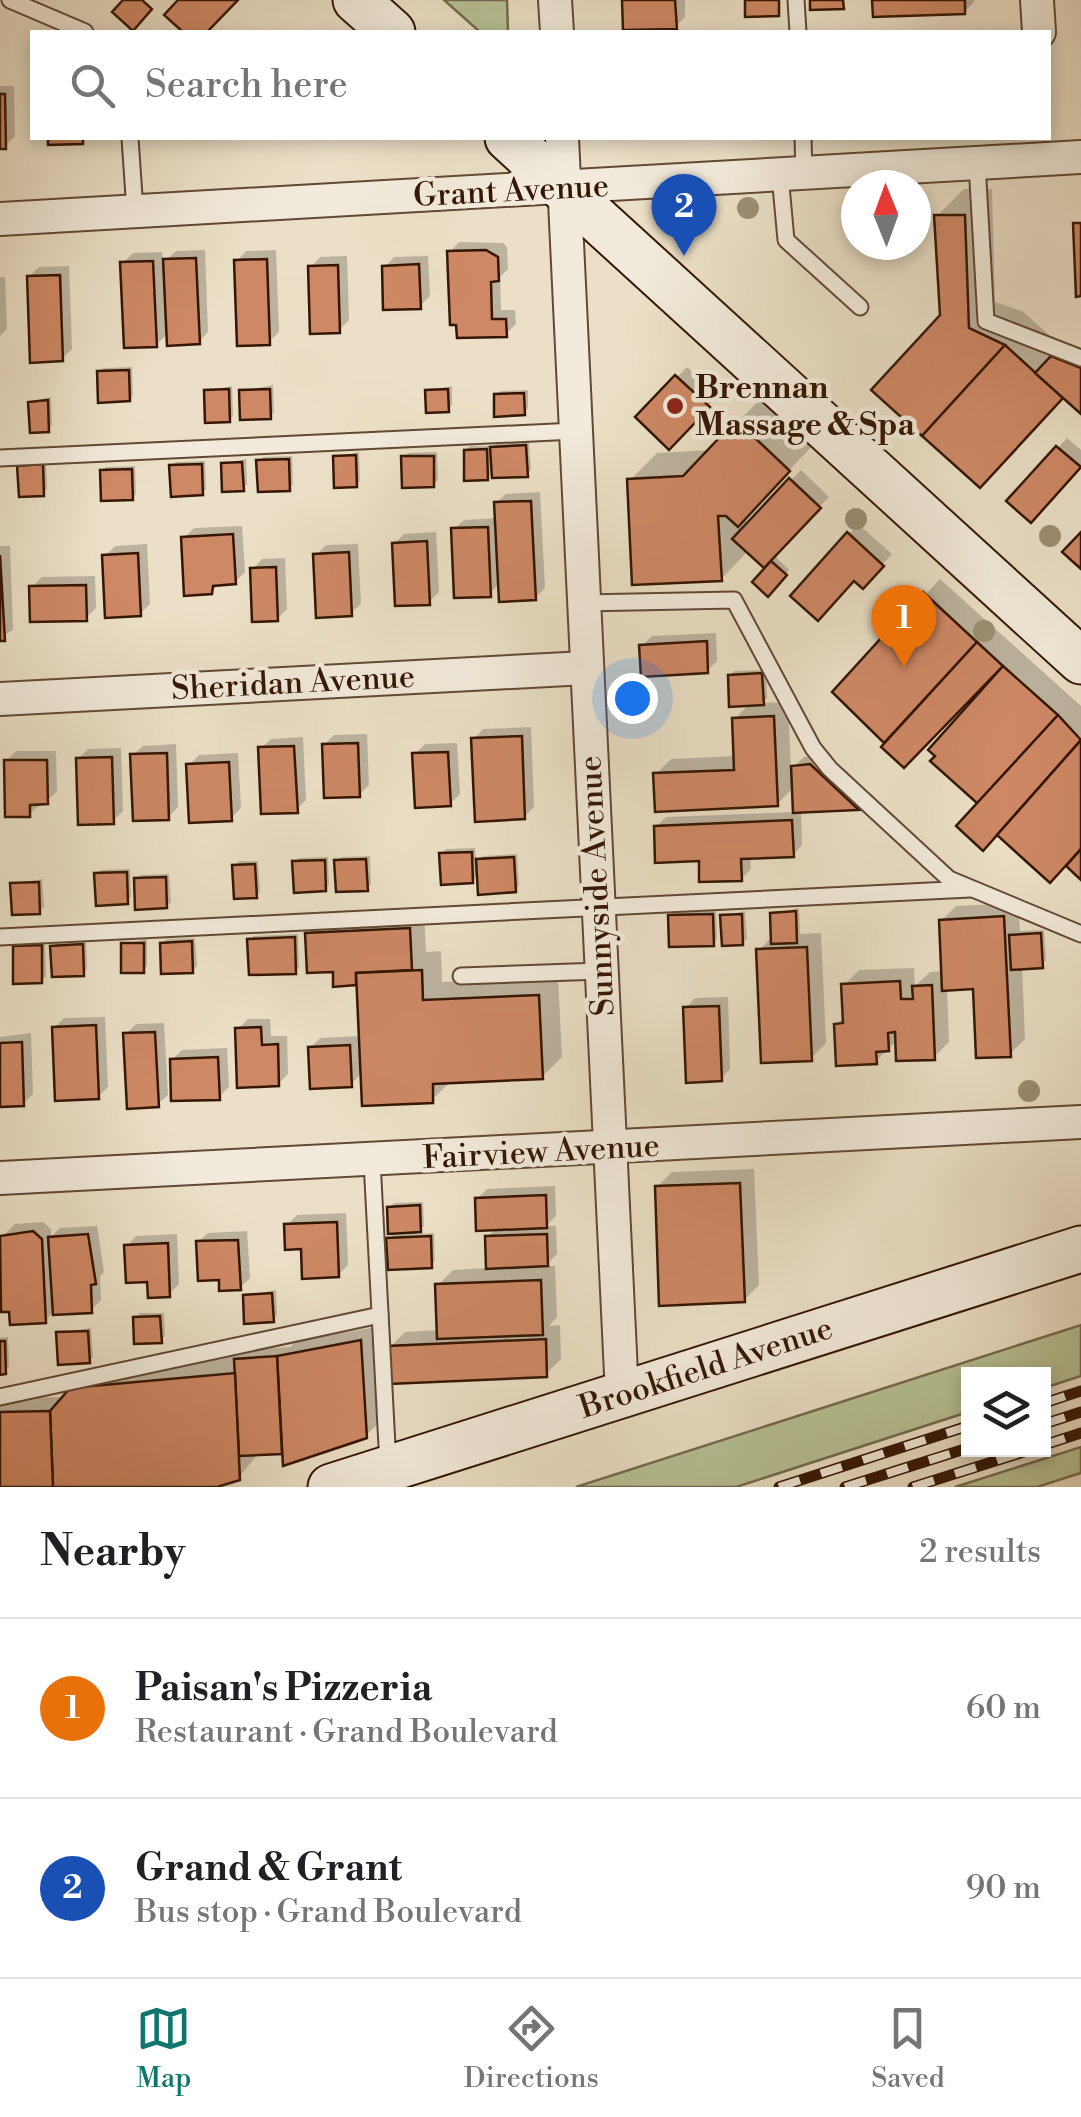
<!DOCTYPE html>
<meta charset="utf-8">
<style>
:root{--surface:#fff;--page:#f2f2f2;--text:#202124;--muted:#757577;--line:#e0e0e0;--accent:#0f766e}
body{margin:0;font-family:"Libre Bodoni",serif;background:var(--page);color:var(--text)}
.controls{position:absolute;right:30px;bottom:30px;display:grid;overflow:hidden;border-radius:0px;box-shadow:0 5px 15px #0003}
.controls button{width:90px;height:90px;display:grid;place-items:center;padding:0;border:0;border-bottom:2px solid var(--line);background:var(--surface);color:var(--text);font:50px sans-serif}
.compass{position:absolute;left:841px;top:170px;width:90px;height:90px;border-radius:50%;background:var(--surface);box-shadow:0 5px 15px #0003;rotate:359deg}
.you{position:absolute;left:632px;top:698px;width:35px;height:35px;margin:-25px;border:8px solid #fff;border-radius:50%;background:#1a73e8;box-shadow:0 0 0 15px #1a73e833}
.badge{display:grid;place-items:center;width:65px;height:65px;border-radius:50%;background:var(--accent);color:#fff;font-size:32px;font-weight:700}
.pin{position:absolute;translate:-50% -82px;filter:drop-shadow(0 2px 5px #0008)}
.pin::after{content:'';position:absolute;top:52px;width:35px;height:30px;background:inherit;clip-path:polygon(0 0,100% 0,50% 100%)}
.list{margin:0;padding:0;list-style:none}
h2{display:flex;justify-content:space-between;align-items:center;height:130px;margin:0;padding:0 40px;font-size:42px}
h2 small{font-size:32px;font-weight:400;color:var(--muted)}
.list li{display:grid;grid-template-columns:65px 1fr auto;gap:30px;align-items:center;box-sizing:border-box;height:180px;padding:0 40px;border-top:2px solid var(--line)}
.list b{display:block;font-size:38px;white-space:nowrap}
.list p{margin:0;font-size:32px;white-space:nowrap;color:var(--muted)}
.list em{font-size:32px;font-style:normal;color:var(--muted)}
.icon{flex:none;width:55px;height:55px;fill:none;stroke:currentColor;stroke-width:2;stroke-linecap:round;stroke-linejoin:round}
.map{position:relative;flex:none;width:1081px;height:1487px;overflow:hidden}
.search{position:absolute;background:var(--surface);box-shadow:0 5px 15px #0003;left:30px;right:30px;top:30px;height:110px;display:flex;align-items:center;gap:25px;box-sizing:border-box;padding:0 35px;border-radius:0px;color:var(--muted);font-size:38px}
.sheet{height:490px;background:var(--surface)}
nav{display:flex;justify-content:space-around;align-items:center;box-sizing:border-box;height:140px;border-top:2px solid var(--line);background:var(--surface);font-size:28px;color:var(--muted)}
nav a{display:grid;justify-items:center;gap:5px}
nav .on{color:var(--accent)}
.map>svg:first-child{display:block}
</style>
<div class="map">
<svg width="1081" height="1487" viewBox="0 0 1081 1487">
<rect width="100%" height="100%" fill="#ebe0c7"/>
<filter id="stains"><feTurbulence type="fractalNoise" baseFrequency=".002" numOctaves="4"/><feColorMatrix values="0 0 0 0 .2 0 0 0 0 .09 0 0 0 0 .02 0 0 0 .5 -.17"/></filter>
<radialGradient id="worn" r=".72"><stop offset=".6" stop-color="#630" stop-opacity="0"/><stop offset="1" stop-color="#630" stop-opacity=".3"/></radialGradient>
<g fill="#b7c296" stroke="#766c4d" stroke-width="2.5">
<path d="M444,0H507L508,32H480Z"/>
<path d="M1081,1325V1376L1044,1388V1374H968V1412L736,1487H576Z"/>
<path d="M1081,1447V1473L1037,1487H955Z"/>
</g>
<g fill="#0003">
<path d="M624,0H685V17L676,26Z"/>
<path d="M875,0H974V2L964,12Z"/>
<path d="M0,86H14L15,136L5,146H0Z"/>
<path d="M964,189H992L995,302L1022,311L1081,363V411L1064,396L1007,458L943,316L937,216Z"/>
<path d="M459,242L503,243L507,247L508,269L500,277L501,310H515L516,324L506,334L459,335L450,252Z"/>
<path d="M205,250L208,332L199,342L169,332L156,345L123,263L133,253L162,252L163,263L176,251Z"/>
<path d="M276,250L279,332L269,342L237,261L246,251Z"/>
<path d="M347,256L349,320L339,330L311,267L320,257Z"/>
<path d="M428,256L430,296L420,306L385,267L394,257Z"/>
<path d="M69,266L72,349L62,359L29,277L39,267Z"/>
<path d="M0,277H5L7,329L0,336Z"/>
<path d="M132,367L133,395L129,399L99,372L103,368Z"/>
<path d="M687,367L717,396L669,446L638,417Z"/>
<path d="M273,385L274,412L270,417L242,391Z"/>
<path d="M232,386L233,416L229,420L207,391Z"/>
<path d="M452,386V405L448,410L427,391Z"/>
<path d="M528,390V408L524,413L496,395L501,391Z"/>
<path d="M764,395L815,443L746,516V528L801,470L829,497L774,555L789,570L768,593V568L749,550L721,579L630,480L657,453L711,450Z"/>
<path d="M51,397L52,425L48,429L30,403Z"/>
<path d="M1067,438L1081,450V465L1041,510L1058,448Z"/>
<path d="M529,442L531,470L527,474L494,471L487,478L466,451L470,446H490V450L497,443Z"/>
<path d="M359,452L360,481L356,485L335,457Z"/>
<path d="M437,452L438,480L433,485L404,457L408,453Z"/>
<path d="M292,456L293,484L289,488L259,461L263,457Z"/>
<path d="M246,459L247,484L242,489L224,464Z"/>
<path d="M46,461L47,489L43,493L20,466Z"/>
<path d="M205,461L206,489L202,493L172,466L176,462Z"/>
<path d="M135,466L136,494L132,498L102,471L106,467Z"/>
<path d="M540,492L545,588L535,598L500,583L489,594L454,529L464,520L497,518L496,503L506,494Z"/>
<path d="M858,524L892,554L863,585L855,578L793,595Z"/>
<path d="M242,526L245,572L235,582L220,583L211,592L184,538L194,528Z"/>
<path d="M436,532L439,592L429,602L394,544L404,534Z"/>
<path d="M147,544L150,604L140,614L105,556L115,546Z"/>
<path d="M358,544L361,604L351,613L316,555L326,545Z"/>
<path d="M0,546H10L13,629L0,639Z"/>
<path d="M285,558L287,609L277,619L253,569L262,559Z"/>
<path d="M95,576L96,608L86,618L32,587L42,577Z"/>
<path d="M940,579L1081,706V876L981,804L969,709L957,708L904,764L835,692Z"/>
<path d="M716,633L717,661L707,671L642,646L652,636Z"/>
<path d="M766,670L767,698L762,703L788,702L791,769L804,757L820,755L867,798L858,807L801,810L802,845L793,855L750,856L751,869L741,879L701,858L656,827L666,817L796,812L795,786L777,804L656,774L671,759L736,756L735,719L750,703L730,676L734,671Z"/>
<path d="M531,727L534,807L524,817L474,739L483,729Z"/>
<path d="M367,734L369,785L359,795L324,745L334,735Z"/>
<path d="M303,737L306,800L296,810L261,748L271,739Z"/>
<path d="M457,743L460,794L450,804L415,754L425,744Z"/>
<path d="M176,744L178,807L168,817L133,755L143,746Z"/>
<path d="M121,748L123,811L113,821L78,759L88,749Z"/>
<path d="M16,751H56L57,792L29,814L6,761Z"/>
<path d="M238,753L241,808L231,818L189,765L199,755Z"/>
<path d="M475,848L476,863L483,856L517,854L519,886L515,890L480,873L472,881L442,854L446,849Z"/>
<path d="M370,856L371,884L367,888L337,861L341,857Z"/>
<path d="M328,857L329,885L325,889L295,862L299,858Z"/>
<path d="M239,861H258L260,892L255,896L235,866Z"/>
<path d="M130,869L131,897L127,901L97,874L101,870Z"/>
<path d="M169,874L171,902L166,906L136,879L141,875Z"/>
<path d="M42,879L44,907L39,911L12,884Z"/>
<path d="M1018,903L1020,931L1044,930L1046,961L1022,967L1025,1039L1010,1054L975,986L947,988L949,1042L934,1057L898,1039L876,1061L836,1025L845,1016L844,985L859,970L914,968L915,986L930,972L944,971L941,921L956,906Z"/>
<path d="M799,908L800,934L821,933L826,1043L811,1058L759,950L773,936V914Z"/>
<path d="M716,910L717,939L713,943L671,916L675,912Z"/>
<path d="M745,911L747,938L742,943L723,916Z"/>
<path d="M424,914L426,952L441,951L442,982L558,977L562,1057L542,1077L451,1081L432,1100L363,1072L351,1084L310,1048L320,1038L361,1036L359,982L336,984L335,969L308,934L323,919Z"/>
<path d="M298,934L299,967L295,971L250,940L254,936Z"/>
<path d="M195,938L197,966L192,971L162,944L167,939Z"/>
<path d="M147,939V966L143,970L123,944Z"/>
<path d="M86,941L87,969L83,974L53,947L57,942Z"/>
<path d="M45,942L46,976L41,981L15,947L19,943Z"/>
<path d="M728,997L730,1069L721,1079L686,1008L695,998Z"/>
<path d="M105,1017L108,1087L98,1097L54,1028L64,1018Z"/>
<path d="M248,1019H270L271,1036H287L288,1074L278,1084L238,1029Z"/>
<path d="M164,1023L168,1095L158,1104L126,1034L136,1024Z"/>
<path d="M31,1033L33,1094L23,1104L0,1105V1037Z"/>
<path d="M227,1048L229,1087L219,1097L172,1060L182,1050Z"/>
<path d="M754,1169L759,1285L744,1300L657,1187L672,1172Z"/>
<path d="M555,1186L556,1216L546,1226H556L557,1254L545,1266H555L557,1317L549,1326L560,1325L561,1359L546,1374L390,1347L405,1332L440,1330L438,1285L453,1270L488,1268L487,1237L497,1228L477,1199L487,1189Z"/>
<path d="M423,1202L424,1226L416,1234L434,1233L435,1261L431,1265L389,1239L397,1231L390,1208L394,1203Z"/>
<path d="M346,1213L348,1265L338,1275L303,1246L287,1225L297,1215Z"/>
<path d="M43,1222L51,1229V1237L60,1228L97,1226L104,1272L100,1277L101,1300L91,1310L53,1312L45,1321L0,1269V1240L4,1235L15,1224Z"/>
<path d="M247,1231L250,1278L240,1288L221,1277L198,1242L208,1233Z"/>
<path d="M177,1234L179,1284L169,1294L150,1279L127,1246L136,1236Z"/>
<path d="M276,1290L277,1315L273,1320L245,1296Z"/>
<path d="M140,1313H164L165,1336L160,1340L135,1318Z"/>
<path d="M375,1327L381,1421L365,1436L259,1453L239,1477L209,1487H0V1398L65,1397L92,1369L241,1355L247,1350L290,1347L295,1342Z"/>
<path d="M91,1328L93,1357L88,1361L59,1333Z"/>
<path d="M8,1337L9,1367L0,1372V1338Z"/>
</g>
<g fill="#ce8865" stroke="#351604" stroke-width="2.5">
<path d="M123,0H142L152,9L133,31L112,12Z"/>
<path d="M178,0H238L207,32H183L164,15Z"/>
<path d="M622,0H675L677,29L623,30Z"/>
<path d="M745,0H779V16L745,17Z"/>
<path d="M810,0H843L844,9L810,10Z"/>
<path d="M872,0H965V14L873,17Z"/>
<path d="M0,94H5L6,149H0Z"/>
<path d="M48,138H83V144L48,145Z"/>
<path d="M934,215H965L969,328L1005,345L922,436L871,390L940,315Z"/>
<path d="M1073,223H1081V296L1076,297Z"/>
<path d="M486,250L498,257L499,281L491,282L492,319H506L507,337L457,338L456,325H450L447,251Z"/>
<path d="M196,258L200,344L167,346L163,259Z"/>
<path d="M267,259L270,345L237,346L234,260Z"/>
<path d="M153,261L157,347L124,348L120,262Z"/>
<path d="M419,264L421,309L383,310L382,266Z"/>
<path d="M338,265L340,333L310,334L308,266Z"/>
<path d="M60,275L63,361L30,363L27,276Z"/>
<path d="M1005,345L1063,398L980,488L922,436Z"/>
<path d="M1051,356L1081,368V414L1035,373Z"/>
<path d="M129,370L130,401L98,403L97,371Z"/>
<path d="M675,375L710,407L669,450L635,417Z"/>
<path d="M229,389L230,422L205,423L204,390Z"/>
<path d="M270,389L271,419L240,420L239,390Z"/>
<path d="M448,389L449,412L426,413L425,390Z"/>
<path d="M524,393L525,415L494,417V394Z"/>
<path d="M48,400L49,432L30,433L28,402Z"/>
<path d="M736,420L790,471L738,527L726,516H718L722,581L632,585L627,479L683,476Z"/>
<path d="M526,445L528,477L492,478L490,447Z"/>
<path d="M1056,446L1081,467L1031,523L1006,501Z"/>
<path d="M487,449L488,480L464,481V450Z"/>
<path d="M356,455L357,487L334,488L333,456Z"/>
<path d="M401,456H434V487L402,488Z"/>
<path d="M289,459L290,491L258,492L256,460Z"/>
<path d="M242,462L244,491L222,492L221,463Z"/>
<path d="M43,464L44,496L19,497L17,466Z"/>
<path d="M202,464L203,495L171,497L169,465Z"/>
<path d="M132,469L133,500L101,501L100,470Z"/>
<path d="M789,478L821,508L764,568L732,539Z"/>
<path d="M531,501L536,600L499,602L494,502Z"/>
<path d="M488,527L491,597L454,598L451,528Z"/>
<path d="M847,532L884,566L863,589L854,581L818,621L790,596Z"/>
<path d="M1081,532V569L1062,552Z"/>
<path d="M233,534L236,584L213,586L212,594L184,596L181,537Z"/>
<path d="M427,541L430,605L395,606L392,543Z"/>
<path d="M349,552L352,616L316,618L313,554Z"/>
<path d="M138,553L141,616L105,618L102,555Z"/>
<path d="M0,555L5,641H0Z"/>
<path d="M771,561L787,575L768,597L752,582Z"/>
<path d="M276,567L278,621L252,622L250,568Z"/>
<path d="M86,585L87,621L30,622L29,586Z"/>
<path d="M923,592L977,642L884,743L832,692Z"/>
<path d="M707,641L708,673L641,677L639,645Z"/>
<path d="M977,642L1003,666L904,768L881,747Z"/>
<path d="M1003,666L1058,715L978,804L930,761L935,756L928,750Z"/>
<path d="M762,673L764,705L729,707L728,675Z"/>
<path d="M1058,715L1081,740L983,851L956,826Z"/>
<path d="M774,716L778,806L655,812L653,773L734,770L732,718Z"/>
<path d="M522,736L525,819L475,822L471,738Z"/>
<path d="M1081,740V849L1050,883L997,835Z"/>
<path d="M358,743L360,797L324,798L322,744Z"/>
<path d="M294,746L298,813L261,814L258,747Z"/>
<path d="M448,752L451,806L415,808L412,753Z"/>
<path d="M167,753L169,820L133,821L130,754Z"/>
<path d="M112,757L114,824L78,825L76,758Z"/>
<path d="M4,760H47L48,804L30,805V817H5Z"/>
<path d="M229,762L232,821L189,823L186,764Z"/>
<path d="M810,764L859,810L793,813L791,766Z"/>
<path d="M792,820L794,857L741,859L742,881L699,882V861L655,863L654,826Z"/>
<path d="M1081,849V880L1066,866Z"/>
<path d="M472,852L473,883L441,885L439,853Z"/>
<path d="M514,857L516,892L478,895L476,859Z"/>
<path d="M366,859L368,891L336,892L334,860Z"/>
<path d="M325,860L326,891L294,893L292,861Z"/>
<path d="M255,864L257,898L234,899L232,865Z"/>
<path d="M127,872L128,904L96,906L94,873Z"/>
<path d="M166,877L167,908L135,910L134,878Z"/>
<path d="M39,882L40,914L12,915L10,883Z"/>
<path d="M796,911L797,943L771,944L770,913Z"/>
<path d="M713,914L714,946L669,947L668,915Z"/>
<path d="M742,914L743,945L722,946L720,915Z"/>
<path d="M1004,916L1011,1057L976,1058L973,989L942,991L939,920Z"/>
<path d="M410,928L412,970L356,973V985L333,987V972L307,973L305,933Z"/>
<path d="M1041,933L1043,968L1011,970L1009,935Z"/>
<path d="M295,937L296,974L249,975L247,939Z"/>
<path d="M192,941L193,973L161,974L160,943Z"/>
<rect x="121" y="943" width="23" height="30"/>
<path d="M83,944L84,976L52,977L50,946Z"/>
<path d="M42,945V983L13,984V946Z"/>
<path d="M807,947L812,1061L761,1063L756,949Z"/>
<path d="M422,970L423,1000L539,995L543,1079L433,1084V1103L362,1106L356,973Z"/>
<path d="M900,981L901,999H913L912,986L932,985L935,1060L896,1061L895,1032L888,1033L889,1051L876,1052L877,1064L836,1066L834,1024L843,1023L841,984Z"/>
<path d="M719,1006L722,1081L686,1083L683,1007Z"/>
<path d="M96,1025L99,1099L55,1101L52,1027Z"/>
<path d="M261,1027L262,1045L278,1044L279,1086L237,1088L235,1028Z"/>
<path d="M155,1032L159,1107L127,1109L123,1033Z"/>
<path d="M22,1042L24,1106L0,1107V1043Z"/>
<path d="M350,1045L352,1087L310,1089L308,1047Z"/>
<path d="M218,1057L220,1100L171,1101L170,1059Z"/>
<path d="M740,1183L745,1302L659,1306L655,1186Z"/>
<path d="M546,1195L547,1228L476,1231L475,1198Z"/>
<path d="M420,1205L421,1232L388,1234L387,1207Z"/>
<path d="M337,1222L339,1277L302,1279L301,1249L285,1250L284,1224Z"/>
<path d="M33,1231L42,1239L46,1323L10,1325L9,1312H1L0,1236Z"/>
<path d="M88,1234L96,1284L91,1285L92,1313L53,1315L48,1237Z"/>
<path d="M547,1234L548,1266L486,1269L485,1236Z"/>
<path d="M431,1236L432,1268L388,1270L386,1238Z"/>
<path d="M238,1240L241,1290L219,1291V1280L198,1281L196,1241Z"/>
<path d="M168,1243L170,1297L148,1298L147,1282L126,1283L124,1245Z"/>
<path d="M541,1280L543,1335L437,1339L435,1284Z"/>
<path d="M272,1293L274,1322L244,1324L243,1295Z"/>
<path d="M160,1316L162,1343L134,1344L133,1317Z"/>
<path d="M88,1331L90,1363L58,1365L56,1332Z"/>
<path d="M546,1339L547,1377L389,1384L387,1346Z"/>
<path d="M361,1340L367,1438L283,1466L277,1356Z"/>
<path d="M0,1341H5L6,1374L0,1375Z"/>
<path d="M277,1356L282,1454L239,1456L234,1359Z"/>
<path d="M235,1373L240,1480L217,1487H53L50,1411L70,1388Z"/>
<path d="M50,1411L53,1487H0V1412Z"/>
</g>
<g fill="none" stroke-linecap="round" stroke-linejoin="round">
<defs>
<g id="lane">
<path d="M10,0L85,32"/>
<path d="M796,0L798,32"/>
<path d="M130,138L135,211"/>
<path d="M803,138L804,173"/>
<path d="M977,163L986,321L1081,358"/>
<path d="M780,175L786,240L860,307"/>
<path d="M0,458L575,431"/>
<path d="M583,603L734,600L813,748L830,769L949,879L1081,934"/>
<path d="M0,937L970,889"/>
<path d="M461,976L601,971"/>
<path d="M372,1161L388,1465"/>
<path d="M0,1397L380,1315"/>
</g>
<g id="street">
<path d="M555,0L557,32"/>
<path d="M1037,0L1039,32"/>
<path d="M562,138L622,1395"/>
<path d="M0,219L1081,157"/>
<path d="M0,699L586,668"/>
<path d="M0,1178L1081,1122"/>
</g>
<g id="secondary">
<path d="M356,0L392,32"/>
<path d="M508,138L1081,661"/>
<path d="M331,1487L1081,1249"/>
</g>
</defs>
<use href="#lane" stroke="#624835" stroke-width="19"/>
<use href="#street" stroke="#624835" stroke-width="36"/>
<use href="#secondary" stroke="#351604" stroke-width="49"/>
<use href="#lane" stroke="#f2ebdb" stroke-width="15"/>
<use href="#street" stroke="#f2ebdb" stroke-width="32"/>
<use href="#secondary" stroke="#f2ebdb" stroke-width="45"/>
<defs>
<g id="rail">
<path d="M1044,1403L1081,1391"/>
<path d="M1044,1424L1081,1412"/>
<path d="M1044,1445L1081,1433"/>
<path d="M779,1487L968,1426"/>
<path d="M845,1487L968,1448"/>
<path d="M913,1487L1030,1450"/>
</g>
</defs>
<use href="#rail" stroke="#351604" stroke-width="11"/>
<use href="#rail" stroke="#f2ebdb" stroke-width="8" stroke-dasharray="22" stroke-linecap="butt"/>
</g>
<g fill="#9c8e74">
<circle cx="748" cy="208" r="11"/>
<circle cx="856" cy="519" r="11"/>
<circle cx="1050" cy="536" r="11"/>
<circle cx="984" cy="631" r="11"/>
<circle cx="1029" cy="1091" r="11"/>
</g>
<circle fill="#8f2418" stroke="#f2ebdb" stroke-width="4" cx="675" cy="406" r="10"/>
<g text-anchor="middle" dominant-baseline="central" stroke-width="9" stroke-linejoin="round" paint-order="stroke">
<g font-size="32" fill="#351604" stroke="#f2ebdb">
<text transform="translate(511 191) rotate(-3)">Grant Avenue</text>
<text transform="translate(293 683) rotate(-3)">Sheridan Avenue</text>
<text transform="translate(597 886) rotate(-93)">Sunnyside Avenue</text>
<text transform="translate(541 1152) rotate(-3)">Fairview Avenue</text>
<text transform="translate(706 1368) rotate(-18)">Brookfield Avenue</text>
</g>
<g font-size="32" font-weight="bold" fill="#351604" stroke="#f2ebdb" text-anchor="start">
<text x="695" y="388">Brennan<tspan x="695" dy="37">Massage &amp; Spa</tspan></text>
</g>
</g>
<rect width="100%" height="100%" filter="url(#stains)"/>
<rect width="100%" height="100%" fill="url(#worn)"/>
</svg>
<div class="controls">
<button><svg class="icon" aria-label="layers" viewBox="0 0 24 24"><path d="M12 4l9 5-9 5-9-5zM3 14l9 5 9-5"/></svg></button>
</div>
<svg class="compass" viewBox="-18 -18 36 36"><path d="M0-13l5 13h-10z" fill="#e53935"/><path d="M0 13l5-13h-10z" fill="#757577"/></svg>
<div class="you"></div>
<div class="pin badge" style="left:904px;top:667px;background:#e8710a">1</div>
<div class="pin badge" style="left:684px;top:256px;background:#1a4fb4">2</div>
<div class="search"><svg class="icon" aria-label="search" viewBox="0 0 24 24"><circle cx="10" cy="10" r="6"/><path d="M15 15l6 6"/></svg>Search here</div>
</div>
<section class="sheet">
<h2>Nearby<small>2 results</small></h2>
<ul class="list">
<li><span class="badge" style="background:#e8710a">1</span><div><b>Paisan's Pizzeria</b><p>Restaurant · Grand Boulevard</p></div><em>60 m</em></li>
<li><span class="badge" style="background:#1a4fb4">2</span><div><b>Grand &amp; Grant</b><p>Bus stop · Grand Boulevard</p></div><em>90 m</em></li>
</ul>
</section>
<nav>
<a class="on"><svg class="icon" aria-label="map" viewBox="0 0 24 24"><path d="M3 6l6-2 6 2 6-2v14l-6 2-6-2-6 2zM9 4v14M15 6v14"/></svg>Map</a>
<a><svg class="icon" aria-label="directions" viewBox="0 0 24 24"><path d="M12 3l9 9-9 9-9-9zM9 14v-3h6M13 9l2 2-2 2"/></svg>Directions</a>
<a><svg class="icon" aria-label="saved" viewBox="0 0 24 24"><path d="M7 4h10v16l-5-4-5 4z"/></svg>Saved</a>
</nav>
